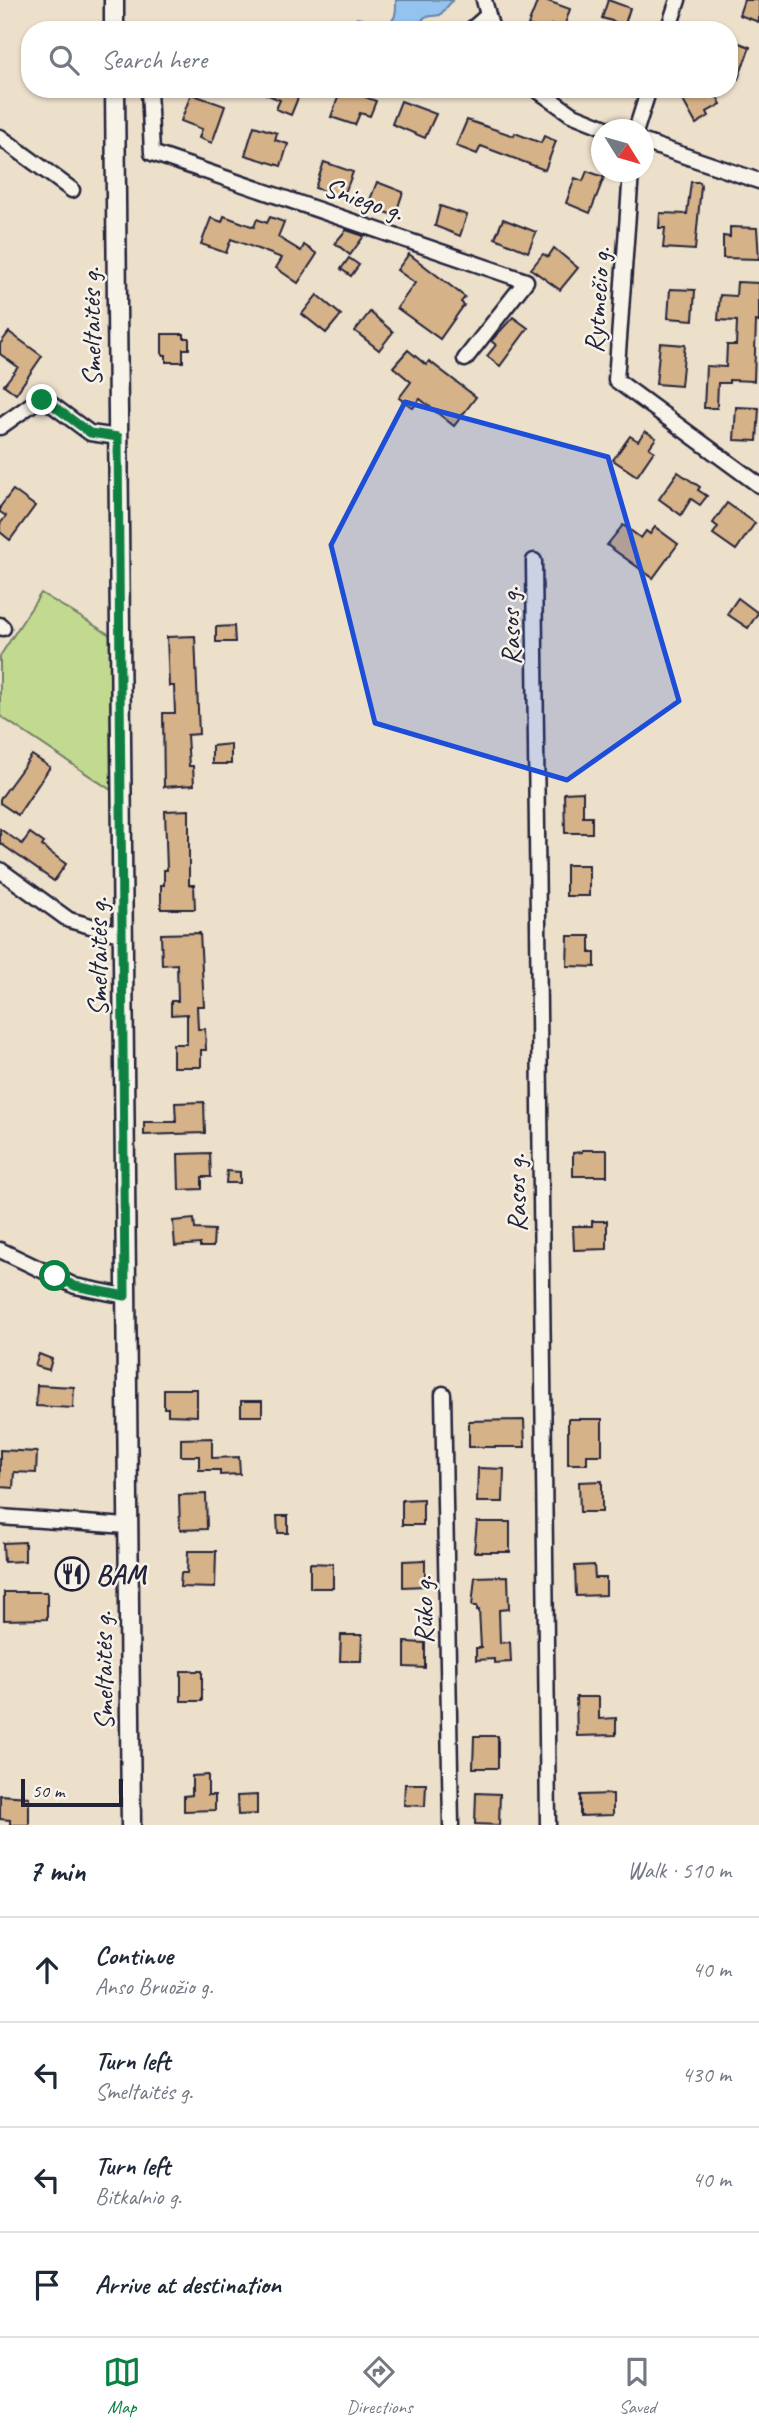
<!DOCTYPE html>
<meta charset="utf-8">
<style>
:root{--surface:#fff;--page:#f6f6f7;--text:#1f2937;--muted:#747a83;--line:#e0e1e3;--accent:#0b8043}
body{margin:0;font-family:Caveat,sans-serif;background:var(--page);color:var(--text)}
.compass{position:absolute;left:591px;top:119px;width:63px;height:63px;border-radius:50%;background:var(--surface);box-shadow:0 2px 5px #0004;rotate:127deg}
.scale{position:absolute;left:21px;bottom:18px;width:102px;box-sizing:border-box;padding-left:7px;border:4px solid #22223b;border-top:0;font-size:19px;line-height:24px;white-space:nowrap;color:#22223b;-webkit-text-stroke:5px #f7f3e8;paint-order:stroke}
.stop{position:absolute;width:21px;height:21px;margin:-16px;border:5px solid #0b8043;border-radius:50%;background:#fff}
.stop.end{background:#0b8043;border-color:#fff;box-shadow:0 2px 7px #0008}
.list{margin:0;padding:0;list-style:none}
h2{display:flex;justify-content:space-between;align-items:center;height:91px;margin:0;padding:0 28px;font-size:30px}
h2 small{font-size:23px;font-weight:400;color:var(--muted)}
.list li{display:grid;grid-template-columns:46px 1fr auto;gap:21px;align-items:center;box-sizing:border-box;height:105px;padding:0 28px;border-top:2px solid var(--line)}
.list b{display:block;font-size:26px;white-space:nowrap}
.list p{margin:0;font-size:23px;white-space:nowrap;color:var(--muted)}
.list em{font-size:23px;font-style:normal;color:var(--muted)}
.icon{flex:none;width:38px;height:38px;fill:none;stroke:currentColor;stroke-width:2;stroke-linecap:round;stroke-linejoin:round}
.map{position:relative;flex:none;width:759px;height:1825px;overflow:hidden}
.search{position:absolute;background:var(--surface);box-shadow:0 2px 5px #0004;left:21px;right:21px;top:21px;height:77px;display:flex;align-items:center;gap:18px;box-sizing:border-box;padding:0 24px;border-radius:28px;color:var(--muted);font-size:26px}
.sheet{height:511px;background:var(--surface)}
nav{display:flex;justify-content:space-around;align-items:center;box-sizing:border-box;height:98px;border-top:2px solid var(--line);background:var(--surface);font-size:19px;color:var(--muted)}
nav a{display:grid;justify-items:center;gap:4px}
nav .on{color:var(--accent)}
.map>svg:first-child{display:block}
</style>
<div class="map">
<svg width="759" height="1825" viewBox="0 0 759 1825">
<rect width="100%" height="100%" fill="#ede0cb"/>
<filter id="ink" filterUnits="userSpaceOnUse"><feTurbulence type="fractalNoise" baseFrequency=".0143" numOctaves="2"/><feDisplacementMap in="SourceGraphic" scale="14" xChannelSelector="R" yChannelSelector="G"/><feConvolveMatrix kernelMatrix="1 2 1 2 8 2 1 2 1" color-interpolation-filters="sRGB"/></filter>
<g filter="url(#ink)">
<path fill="#c2da90" stroke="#727e66" stroke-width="2" d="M41,593L110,635L111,790L0,716V656Z"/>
<path fill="#93c3ee" stroke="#6683a6" stroke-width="2" d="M396,0H453L440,15L425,17L413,30H364L354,26L353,22L357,18L386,24C397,21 396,10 396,0Z"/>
<g fill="#d6b288" stroke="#22223b" stroke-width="2">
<path d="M538,0H545L570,9L563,30L551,25L549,30H541L528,25Z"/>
<path d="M608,0L630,8L623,30H612L615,22L602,18Z"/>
<path d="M744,0H759V22L739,15Z"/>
<path d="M729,39L750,47L738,79L729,76Z"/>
<path d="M254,89H291L300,93L291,115L276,109L280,100Z"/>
<path d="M341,89H368L365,97L376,101L370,116L360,113L355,125L331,117Z"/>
<path d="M706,89H713L721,104L707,112L709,116L696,124L681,97L695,90L698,94Z"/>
<path d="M191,94L225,106L212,143L199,138L202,129L181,121Z"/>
<path d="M401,101L436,114L425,138L392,124Z"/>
<path d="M467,120L514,136L515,133L541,143L544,136L556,141L545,170L481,146L477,154L456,146Z"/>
<path d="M254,126L277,133L275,140L288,144L281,166L245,155Z"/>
<path d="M324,162L353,172L343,198L315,188Z"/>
<path d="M587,171L604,177L590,213L566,203L575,178L583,181Z"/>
<path d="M377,182L403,192L395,216L368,205Z"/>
<path d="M691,182H700L701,186L695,250L663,248L665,228H659L660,213L687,214Z"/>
<path d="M440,206L467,215L460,236L435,226Z"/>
<path d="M224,216L254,227L257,219L267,223L270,217L284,222L278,237L301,251L304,245L317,254L298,283L276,268L282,258L231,239L226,253L201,244L211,218L222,222Z"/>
<path d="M503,219L536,232L528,252L495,238Z"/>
<path d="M730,227L757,228L759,259L723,258V236L730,237Z"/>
<path d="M346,230L364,236L350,255L335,243Z"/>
<path d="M554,248L578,268L560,290L531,269L543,254L548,257Z"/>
<path d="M409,254L465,297L461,302L464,305L440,339L397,308L415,283L397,270Z"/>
<path d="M349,258L359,265L351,276L341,269Z"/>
<path d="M737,282L759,283V322L756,321L754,381L729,380V383H718L717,408H704L706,366L726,367L727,345H736L737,321L718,320L720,295L736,296Z"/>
<path d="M670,289L695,290L693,320L668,318Z"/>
<path d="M317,295L341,315L326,333L302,314Z"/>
<path d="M370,312L393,332L379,350L355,331Z"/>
<path d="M513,317L528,328L500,366L487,356L496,345L491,341Z"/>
<path d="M9,332L42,356L16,394L4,385L18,367L0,354V344Z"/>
<path d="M162,334H184V338H189V349H183V362H166V355H162Z"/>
<path d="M660,343L685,345L681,386L656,384Z"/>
<path d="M408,350L426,365L429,361L476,397L454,426L420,399L413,408L399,398L411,382L393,367Z"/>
<path d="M736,407L759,408L757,441L734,440Z"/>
<path d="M645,431L656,438L649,448L654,451L637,476L613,460L630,436L638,441Z"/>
<path d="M678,472L700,487L698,490L707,496L700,505L691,499L681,515L659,499Z"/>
<path d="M13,490L35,506L10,540L0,532V524L6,516L0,512V507Z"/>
<path d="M727,503L755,523L736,550L713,534L718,527L713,523Z"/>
<path d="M623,525L641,538L646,531L650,534L655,527L678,544L653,578L607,545Z"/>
<path d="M738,598L758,613L748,628L727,614Z"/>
<path d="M234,626L235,642H216V627Z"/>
<path d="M195,636L199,734L187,735L189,766H193L194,785L164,787L163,713H175L174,686H169L167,637Z"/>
<path d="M231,744V764H212V746Z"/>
<path d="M32,755L50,767L18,815L0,803V799Z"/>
<path d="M583,792V816H592V833H565L564,793Z"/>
<path d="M189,810V885H194L195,909H161V885H164V870H167L165,811Z"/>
<path d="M0,829L22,844L30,833L44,843L42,846L66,864L54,881L0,843Z"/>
<rect x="566" y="865" width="23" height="31"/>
<path d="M200,933L204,1006H197L198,1029H205L206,1050H201V1067H173V1044H187V1014L171,1015V1001H178L177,964L162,965L161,934Z"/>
<path d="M568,936H590V953H595V967L567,966Z"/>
<path d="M204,1102L205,1133L144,1135V1122H176L175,1103Z"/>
<path d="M582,1150H607V1176H573V1153L582,1152Z"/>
<path d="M210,1153L211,1177H202V1189L179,1190L178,1154Z"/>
<path d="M227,1171L240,1172V1183H226Z"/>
<path d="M194,1219L195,1229L214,1230L213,1247H200V1244L175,1246L173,1221Z"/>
<path d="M592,1221H607V1249L574,1250L573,1226H592Z"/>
<path d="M39,1354L52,1359L49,1370L35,1366Z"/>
<path d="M37,1385L74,1387L73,1408L36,1406Z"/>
<path d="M164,1389H197V1416L168,1415V1408H164Z"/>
<rect x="241" y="1401" width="21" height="15"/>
<path d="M568,1419H602V1455H587V1464H568Z"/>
<path d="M524,1420L525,1447H469V1421Z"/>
<path d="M212,1438V1458L239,1457L240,1474L220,1475V1470H199V1456H181V1439Z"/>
<path d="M0,1450L37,1452L36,1473L14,1472L13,1488L0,1487Z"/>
<path d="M478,1468L504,1469L503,1502H477Z"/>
<path d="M602,1481V1512H580L579,1482Z"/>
<path d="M206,1494L207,1529L180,1530L179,1495Z"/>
<path d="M423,1499V1525H402V1500Z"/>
<path d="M277,1516H288V1533H278Z"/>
<path d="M477,1522H510V1552H474Z"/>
<path d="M25,1542V1561L4,1562L3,1543Z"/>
<path d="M188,1551H216L215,1588L180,1587L181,1573H187Z"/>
<path d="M425,1560V1586L403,1587V1561Z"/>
<path d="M310,1563L333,1564V1588H310Z"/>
<path d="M84,1565L85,1582H61L60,1566Z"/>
<path d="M594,1565L595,1578H606V1595L576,1596L575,1566Z"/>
<path d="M508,1576L509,1609L499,1610L500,1643L510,1642L511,1662L494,1663V1659L476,1660V1648H481L479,1610H477V1606H472L475,1577Z"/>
<path d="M4,1592H47V1619L4,1620Z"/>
<path d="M341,1635H362L361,1661H340Z"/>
<path d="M405,1642L425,1643V1668L405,1667Z"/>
<rect x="181" y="1671" width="21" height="30"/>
<path d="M576,1697H599V1719L616,1718V1735L577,1736Z"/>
<path d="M474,1736H498V1768H473Z"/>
<path d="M208,1775V1795H215V1810L184,1811V1796L192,1795V1776Z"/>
<path d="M405,1784H426L425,1806L404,1805Z"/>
<path d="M476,1793L500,1794L499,1825L475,1824Z"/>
<path d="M613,1794V1815L580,1816V1795Z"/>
<path d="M0,1795L29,1797V1825H10V1820L0,1819Z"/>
<path d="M257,1795V1814L238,1815L237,1796Z"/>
</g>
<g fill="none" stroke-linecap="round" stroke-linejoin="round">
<defs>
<g id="minor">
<path d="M484,0L492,30"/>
<path d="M471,30L487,16"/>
<path d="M668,30L678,0"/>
<path d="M149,89L152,153L526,281L465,359"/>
<path d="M536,89L571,114L611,130"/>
<path d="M636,130L649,89"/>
<path d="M0,137L72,190"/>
<path d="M644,142L759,181"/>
<path d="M631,172L616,380L759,485"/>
<path d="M0,427L35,402L47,401L90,433L118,437"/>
<path d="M534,561L548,1825"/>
<path d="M0,625L3,628"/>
<path d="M0,870L69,920L123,935"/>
<path d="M0,1250L75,1286L125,1296"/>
<path d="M443,1394L451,1825"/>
<path d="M0,1517L127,1526"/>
</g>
<g id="major">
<path d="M114,0V30"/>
<path d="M115,89L131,1825"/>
</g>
</defs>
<use href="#minor" stroke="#22223b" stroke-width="19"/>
<use href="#major" stroke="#22223b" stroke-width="23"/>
<use href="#minor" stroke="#f7f3e8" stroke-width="14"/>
<use href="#major" stroke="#f7f3e8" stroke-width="18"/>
</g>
</g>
<g fill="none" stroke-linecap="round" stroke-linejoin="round" filter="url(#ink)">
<path stroke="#0b8043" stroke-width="9" d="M42,400L47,401L90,433L118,437L125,1296L75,1286L55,1276"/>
</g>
<path fill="#1d4ed8" fill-opacity="0.2" stroke="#1d4ed8" stroke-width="5" stroke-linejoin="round" d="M405,402L608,457L679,701L567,780L375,723L331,545Z"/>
<defs>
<symbol id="restaurant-ring" viewBox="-11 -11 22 22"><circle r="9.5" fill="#f7f3e8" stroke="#22223b" stroke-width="1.5"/><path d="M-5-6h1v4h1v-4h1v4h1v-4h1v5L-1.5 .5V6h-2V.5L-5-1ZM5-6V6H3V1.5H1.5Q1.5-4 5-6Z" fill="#22223b"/></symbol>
</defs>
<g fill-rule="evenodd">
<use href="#restaurant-ring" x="53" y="1555" width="38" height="38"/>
</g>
<g text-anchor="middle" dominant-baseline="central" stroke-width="5" stroke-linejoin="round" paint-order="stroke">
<g font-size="28" fill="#22223b" stroke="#f7f3e8">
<text transform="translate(364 199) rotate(19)">Sniego g.</text>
<text transform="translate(597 300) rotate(-86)">Rytmečio g.</text>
<text transform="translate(91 327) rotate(-91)">Smeltaitės g.</text>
<text transform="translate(510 626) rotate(-91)">Rasos g.</text>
<text transform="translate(97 957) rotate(-90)">Smeltaitės g.</text>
<text transform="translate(516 1193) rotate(-91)">Rasos g.</text>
<text transform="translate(423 1610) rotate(-91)">Rūko g.</text>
<text transform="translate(103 1671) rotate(-91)">Smeltaitės g.</text>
</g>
<g font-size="28" font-weight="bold" fill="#22223b" stroke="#f7f3e8" text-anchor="start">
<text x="96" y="1574">BAM</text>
</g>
</g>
</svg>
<svg class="compass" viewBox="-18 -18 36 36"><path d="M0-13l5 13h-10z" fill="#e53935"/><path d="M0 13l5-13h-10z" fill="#747a83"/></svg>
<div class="scale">50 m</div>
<div class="stop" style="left:55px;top:1276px"></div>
<div class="stop end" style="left:42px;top:400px"></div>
<div class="search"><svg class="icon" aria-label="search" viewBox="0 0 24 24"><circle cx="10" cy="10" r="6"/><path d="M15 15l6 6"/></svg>Search here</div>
</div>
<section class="sheet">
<h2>7 min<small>Walk · 510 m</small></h2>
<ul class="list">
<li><svg class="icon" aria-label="ahead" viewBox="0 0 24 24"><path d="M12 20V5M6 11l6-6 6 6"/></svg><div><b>Continue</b><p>Anso Bruožio g.</p></div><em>40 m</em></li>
<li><svg class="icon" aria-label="left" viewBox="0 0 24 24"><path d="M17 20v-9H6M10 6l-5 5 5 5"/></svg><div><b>Turn left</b><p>Smeltaitės g.</p></div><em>430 m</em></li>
<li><svg class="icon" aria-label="left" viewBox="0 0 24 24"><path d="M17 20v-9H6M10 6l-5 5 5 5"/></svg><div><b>Turn left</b><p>Bitkalnio g.</p></div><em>40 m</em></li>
<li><svg class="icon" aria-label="arrive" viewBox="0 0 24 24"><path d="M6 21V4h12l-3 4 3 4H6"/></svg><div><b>Arrive at destination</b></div></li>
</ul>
</section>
<nav>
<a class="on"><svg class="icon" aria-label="map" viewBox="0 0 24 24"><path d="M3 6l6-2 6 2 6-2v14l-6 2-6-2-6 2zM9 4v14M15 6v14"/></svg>Map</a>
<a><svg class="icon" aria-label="directions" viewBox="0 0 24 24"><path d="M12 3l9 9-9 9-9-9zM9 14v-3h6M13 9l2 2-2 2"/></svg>Directions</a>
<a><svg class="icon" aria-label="saved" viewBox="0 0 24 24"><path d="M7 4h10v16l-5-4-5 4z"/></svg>Saved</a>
</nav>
